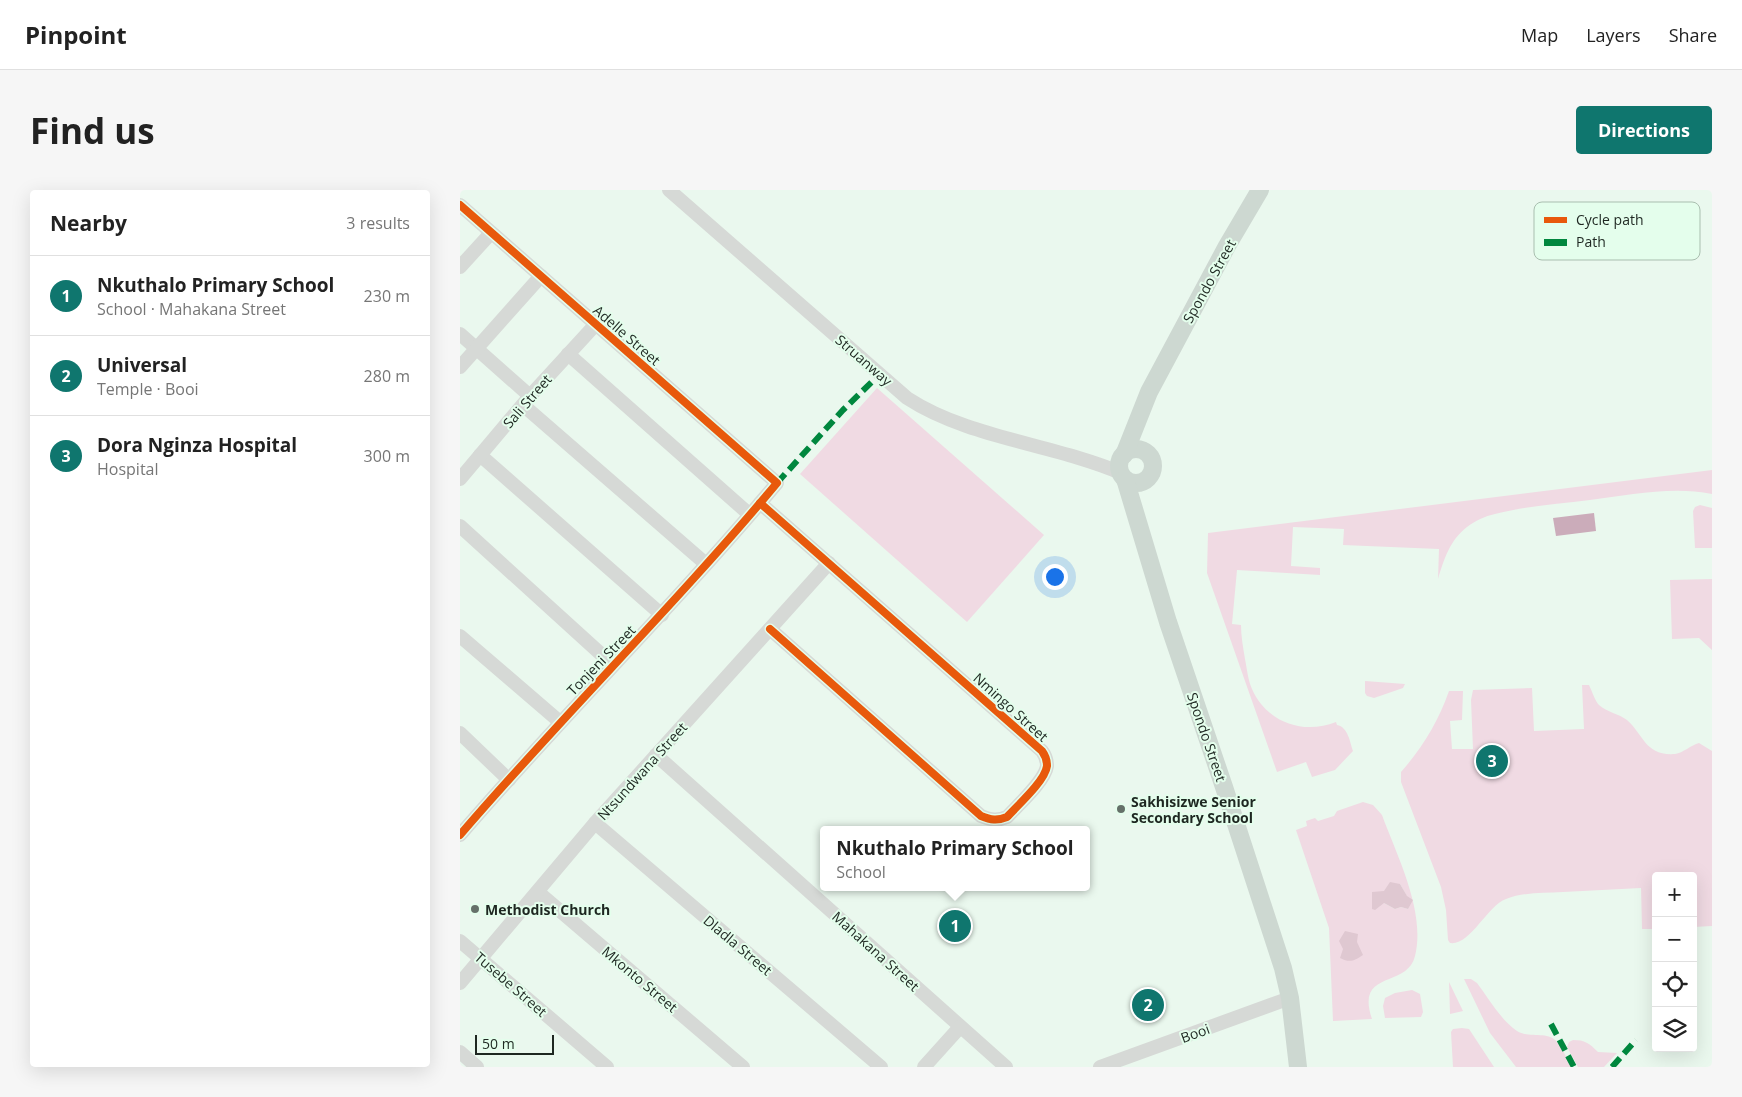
<!DOCTYPE html>
<meta charset="utf-8">
<style>
:root{--surface:#fff;--page:#f6f6f6;--text:#222;--muted:#767676;--line:#e0e0e0;--accent:#0f766e}
body{margin:0;font-family:"Open Sans",sans-serif;background:var(--page);color:var(--text)}
.controls{position:absolute;right:15px;bottom:15px;display:grid;overflow:hidden;border-radius:5px;box-shadow:0 5px 20px #0002}
.controls button{width:45px;height:45px;display:grid;place-items:center;padding:0;border:0;border-bottom:1px solid var(--line);background:var(--surface);color:var(--text);font:25px sans-serif}
.scale{position:absolute;left:15px;bottom:12px;width:79px;box-sizing:border-box;padding-left:5px;border:2px solid #1e2721;border-top:0;font-size:14px;line-height:18px;white-space:nowrap;color:#1e2721;-webkit-text-stroke:4px #e4feec;paint-order:stroke}
.you{position:absolute;left:594px;top:386px;width:18px;height:18px;margin:-12px;border:4px solid #fff;border-radius:50%;background:#1a73e8;box-shadow:0 0 0 8px #1a73e833}
.badge{display:grid;place-items:center;width:32px;height:32px;border-radius:50%;background:var(--accent);color:#fff;font-size:16px;font-weight:700}
.pin{position:absolute;translate:-50% -50%;border:2px solid #fff;box-shadow:0 1px 5px #0006}
.popup{position:absolute;left:360px;top:636px;width:270px;height:65px;box-sizing:border-box;display:grid;place-content:center;border-radius:5px;background:var(--surface);filter:drop-shadow(0 1px 4px #0005);font-size:16px;white-space:nowrap;color:var(--muted)}
.popup b{font-size:19px;color:var(--text)}
.popup::after{content:'';position:absolute;left:50%;top:100%;margin-left:-10px;border:10px solid transparent;border-top-color:var(--surface)}
.list{margin:0;padding:0;list-style:none}
h2{display:flex;justify-content:space-between;align-items:center;height:65px;margin:0;padding:0 20px;font-size:21px}
h2 small{font-size:16px;font-weight:400;color:var(--muted)}
.list li{display:grid;grid-template-columns:32px 1fr auto;gap:15px;align-items:center;box-sizing:border-box;height:80px;padding:0 20px;border-top:1px solid var(--line)}
.list b{display:block;font-size:19px;white-space:nowrap}
.list p{margin:0;font-size:16px;white-space:nowrap;color:var(--muted)}
.list em{font-size:16px;font-style:normal;color:var(--muted)}
.icon{flex:none;width:28px;height:28px;fill:none;stroke:currentColor;stroke-width:2;stroke-linecap:round;stroke-linejoin:round}
.map{position:relative;flex:none;width:1252px;height:877px;overflow:hidden;border-radius:5px}
header{display:flex;align-items:center;gap:30px;box-sizing:border-box;height:70px;padding:0 25px;background:var(--surface);border-bottom:1px solid var(--line)}
header strong{font-size:24px}
nav{display:flex;gap:28px;margin-inline-start:auto;font-size:18px}
.intro{display:flex;align-items:center;justify-content:space-between;box-sizing:border-box;height:120px;padding:0 30px}
h1{margin:0;font-size:35px}
.button{padding:12px 22px;border-radius:5px;background:var(--accent);color:#fff;font-size:18px;font-weight:700}
main{display:flex;gap:30px;padding:0 30px}
aside{flex:1;background:var(--surface);border-radius:5px;box-shadow:0 5px 20px #0002}
.map>svg:first-child{display:block}
</style>
<header>
<strong>Pinpoint</strong>
<nav><a>Map</a><a>Layers</a><a>Share</a></nav>
</header>
<div class="intro"><h1>Find us</h1><a class="button">Directions</a></div>
<main>
<aside>
<h2>Nearby<small>3 results</small></h2>
<ul class="list">
<li><span class="badge">1</span><div><b>Nkuthalo Primary School</b><p>School · Mahakana Street</p></div><em>230 m</em></li>
<li><span class="badge">2</span><div><b>Universal</b><p>Temple · Booi</p></div><em>280 m</em></li>
<li><span class="badge">3</span><div><b>Dora Nginza Hospital</b><p>Hospital</p></div><em>300 m</em></li>
</ul>
</aside>
<div class="map">
<svg width="1252" height="877" viewBox="0 0 1252 877">
<rect width="100%" height="100%" fill="#eaf8ee"/>
<g fill="#f0dae3" fill-rule="evenodd">
<path d="M417,198L584,345L507,432L340,284Z"/>
<path d="M1252,280V304C1212,296 1170,305 1130,310C1098,314 1066,316 1035,324C1025,326 1015,331 1007,337C990,350 984,369 978,389L979,359L883,355L884,339L833,337L831,376L860,378V385L777,380L772,434L781,435C781,446 783,457 785,469C787,479 788,490 792,499C807,533 844,545 876,532L877,535C888,537 890,552 893,561L875,580L852,587L846,572L817,582L747,383L748,343Z"/>
<path d="M1240,315L1252,318V358H1235L1233,321L1235,317Z"/>
<path d="M1252,389V460L1239,448L1212,449L1210,390Z"/>
<path d="M905,491L945,494L943,498L914,508L907,506L905,503Z"/>
<path d="M1122,495H1129C1132,501 1135,511 1139,515C1147,522 1159,524 1167,530C1184,545 1185,566 1215,564C1223,563 1231,555 1239,553L1252,561V736L1233,737V686H1196V739H1182L1181,698C1155,699 1129,701 1103,702C1084,703 1064,702 1046,709C1027,716 1010,756 990,753L988,750L986,720L981,697L941,592V582C963,557 978,532 989,501H1003L1002,530L990,531L992,559H1013L1011,510L1013,500L1072,498L1074,541L1124,539Z"/>
<path d="M903,612L913,615L922,625C937,666 966,722 955,766C947,799 895,779 912,829L873,831L869,738L836,640L847,636L846,631L855,628L858,631L874,626L877,621ZM940,694L950,712L948,719L941,717L935,719L924,713Z"/>
<path d="M1004,789H1011L1017,793C1029,809 1040,829 1057,841C1070,849 1088,840 1098,853C1103,859 1107,869 1111,877H1056L1030,843Z"/>
<path d="M989,792L1003,821L990,824Z"/>
<path d="M952,800L960,804L963,822L961,827L925,828L923,816L925,808L935,803Z"/>
<path d="M1002,838L1009,839L1034,877H993L991,842L993,839Z"/>
<path d="M1113,850C1125,850 1129,853 1138,862L1157,863L1144,877H1118L1107,857L1109,852Z"/>
</g>
<g fill="#dfc8d1">
<path d="M930,692L940,694L947,706L953,710L948,719L941,717L935,719L924,713L915,720L912,719V702L924,701Z"/>
<path d="M885,741L898,744L897,752L903,765C894,771 890,773 880,768L883,759L879,751Z"/>
</g>
<path fill="#cbacba" d="M1134,323L1136,341L1096,346L1093,328Z"/>
<g fill="none" stroke-linecap="round" stroke-linejoin="round">
<g stroke="#d6d9d6" stroke-width="14">
<path d="M209,0L447,208C508,248 593,254 661,283"/>
<path d="M0,15L317,293C216,414 103,525 0,645"/>
<path d="M0,77L31,43"/>
<path d="M0,144L70,206"/>
<path d="M108,164L289,324"/>
<path d="M0,177L81,86"/>
<path d="M63,215L246,374"/>
<path d="M20,265L202,425"/>
<path d="M0,289L70,206L136,134"/>
<path d="M300,313L582,561C585,565 587,570 587,576C585,591 558,615 547,627C537,631 531,630 521,626L310,439"/>
<path d="M0,336L153,475"/>
<path d="M0,446L100,532"/>
<path d="M0,543L49,590"/>
<path d="M196,565L546,877"/>
<path d="M135,633L421,877"/>
<path d="M78,702L283,877"/>
<path d="M0,751L147,877"/>
<path d="M0,793L135,633L369,373"/>
<path d="M0,862L17,877"/>
<path d="M464,877L500,837"/>
<path d="M640,877L830,808"/>
</g>
<g stroke="#cdd8d1" stroke-width="18">
<circle cx="676" cy="276" r="17"/>
<path d="M664,265L689,202L767,56L800,0"/>
<path d="M665,289L708,432L764,597L823,778L830,808L838,877"/>
</g>
<g stroke="#00873e" stroke-width="6" stroke-dasharray="12 6" stroke-linecap="butt">
<path d="M317,293L383,220L420,184"/>
<path d="M1091,834L1114,877"/>
<path d="M1152,877L1176,850"/>
</g>
<defs>
<g id="cycleway">
<path d="M0,15L317,293C216,414 103,525 0,645"/>
<path d="M300,313L582,561C585,565 587,570 587,576C585,591 558,615 547,627C537,631 531,630 521,626L310,439"/>
</g>
</defs>
<use href="#cycleway" stroke="#e4feec" stroke-width="11"/>
<use href="#cycleway" stroke="#e8590c" stroke-width="8"/>
</g>
<g fill="#657069" stroke="#e4feec" stroke-width="2">
<circle cx="661" cy="619" r="5"/>
<circle cx="15" cy="719" r="5"/>
</g>
<g text-anchor="middle" dominant-baseline="central" stroke-width="4" stroke-linejoin="round" paint-order="stroke">
<g font-size="14" fill="#1e2721" stroke="#e4feec">
<text transform="translate(749 91) rotate(-61)">Spondo Street</text>
<text transform="translate(167 145) rotate(41)">Adelle Street</text>
<text transform="translate(404 170) rotate(41)">Struanway</text>
<text transform="translate(67 211) rotate(-49)">Sali Street</text>
<text transform="translate(141 470) rotate(-46)">Tonjeni Street</text>
<text transform="translate(551 517) rotate(42)">Nmingo Street</text>
<text transform="translate(747 547) rotate(71)">Spondo Street</text>
<text transform="translate(182 581) rotate(-48)">Ntsundwana Street</text>
<text transform="translate(278 755) rotate(40)">Dladla Street</text>
<text transform="translate(416 761) rotate(42)">Mahakana Street</text>
<text transform="translate(180 789) rotate(40)">Mkonto Street</text>
<text transform="translate(51 794) rotate(41)">Tusebe Street</text>
<text transform="translate(735 843) rotate(-20)">Booi</text>
</g>
<g font-size="14" font-weight="bold" fill="#1e2721" stroke="#e4feec" text-anchor="start">
<text x="671" y="611">Sakhisizwe Senior<tspan x="671" dy="16">Secondary School</tspan></text>
<text x="25" y="719">Methodist Church</text>
</g>
</g>
<rect x="1074" y="12" width="166" height="58" rx="8" fill="#e4feec" stroke="#a9beaf" stroke-width="1"/>
<rect x="1084" y="27" width="23" height="6" fill="#e8590c"/>
<rect x="1084" y="49" width="23" height="7" fill="#00873e"/>
<g font-size="14" fill="#1e2721">
<text x="1116" y="35">Cycle path</text>
<text x="1116" y="57">Path</text>
</g>
</svg>
<div class="controls">
<button>+</button>
<button>−</button>
<button><svg class="icon" aria-label="locate" viewBox="0 0 24 24"><circle cx="12" cy="12" r="6"/><path d="M12 2v4M12 18v4M2 12h4M18 12h4"/></svg></button>
<button><svg class="icon" aria-label="layers" viewBox="0 0 24 24"><path d="M12 4l9 5-9 5-9-5zM3 14l9 5 9-5"/></svg></button>
</div>
<div class="scale">50 m</div>
<div class="you"></div>
<div class="pin badge" style="left:495px;top:736px">1</div>
<div class="popup"><b>Nkuthalo Primary School</b>School</div>
<div class="pin badge" style="left:688px;top:815px">2</div>
<div class="pin badge" style="left:1032px;top:571px">3</div>
</div>
</main>
